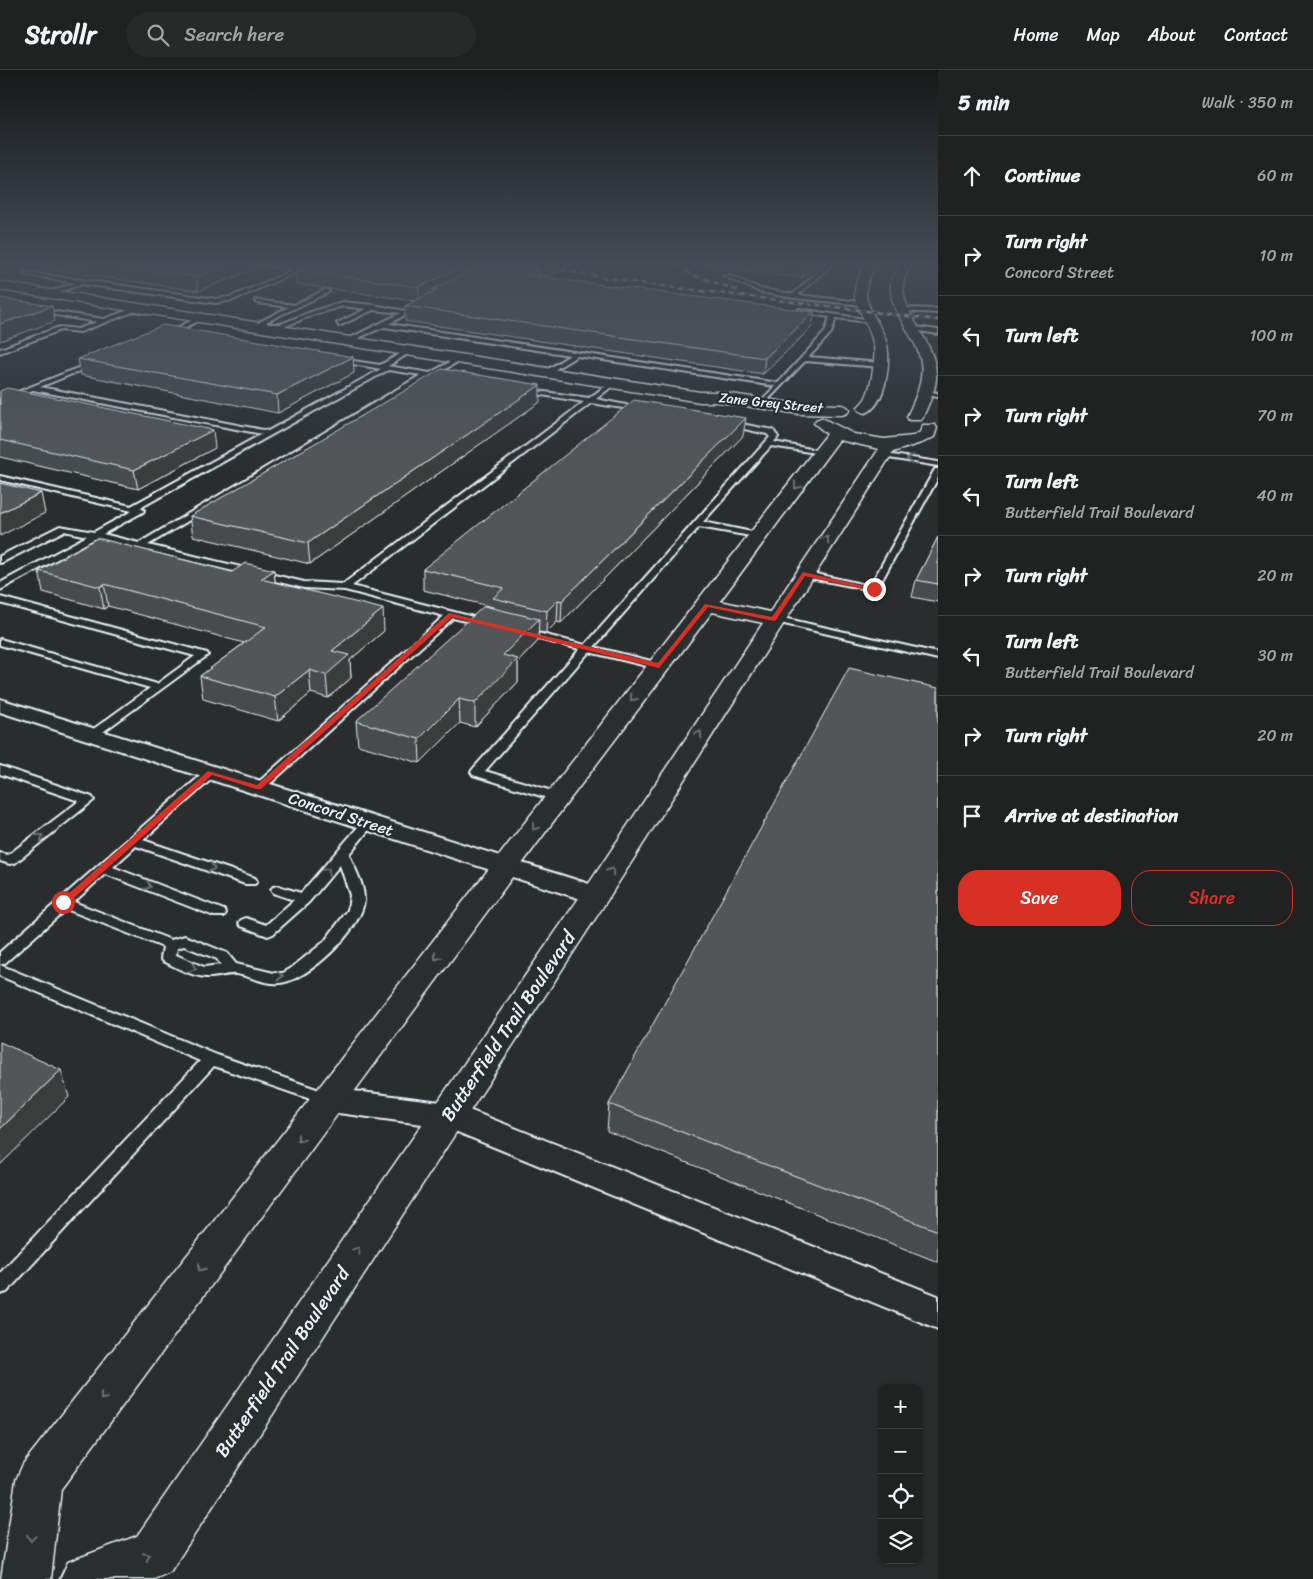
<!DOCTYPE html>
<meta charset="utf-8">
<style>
:root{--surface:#202222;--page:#282a2a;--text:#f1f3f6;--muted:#a2a4a5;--line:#3d3f40;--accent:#d93025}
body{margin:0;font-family:Sriracha,sans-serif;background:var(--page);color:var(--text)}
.controls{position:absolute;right:15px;bottom:15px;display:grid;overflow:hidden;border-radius:10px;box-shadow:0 1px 4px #0004}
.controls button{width:45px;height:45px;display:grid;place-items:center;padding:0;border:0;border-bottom:1px solid var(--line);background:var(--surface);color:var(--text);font:25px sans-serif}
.stop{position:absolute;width:15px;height:15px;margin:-11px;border:4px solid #d93025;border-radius:50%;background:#fff}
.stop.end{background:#d93025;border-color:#fff;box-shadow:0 1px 5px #0008}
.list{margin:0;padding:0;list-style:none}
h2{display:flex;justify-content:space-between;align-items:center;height:65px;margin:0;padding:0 20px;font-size:21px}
h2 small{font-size:16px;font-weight:400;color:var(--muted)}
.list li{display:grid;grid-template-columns:32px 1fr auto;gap:15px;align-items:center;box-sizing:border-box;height:80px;padding:0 20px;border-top:1px solid var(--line)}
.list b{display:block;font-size:19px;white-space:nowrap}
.list p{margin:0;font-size:16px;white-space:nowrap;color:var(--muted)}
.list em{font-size:16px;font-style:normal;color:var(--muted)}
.actions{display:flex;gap:10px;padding:15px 20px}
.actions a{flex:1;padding:11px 0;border:1px solid var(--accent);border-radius:20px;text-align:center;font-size:18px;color:var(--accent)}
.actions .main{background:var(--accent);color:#fff}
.icon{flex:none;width:28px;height:28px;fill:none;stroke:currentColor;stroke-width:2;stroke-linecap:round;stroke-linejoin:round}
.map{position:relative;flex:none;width:938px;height:1509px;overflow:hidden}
header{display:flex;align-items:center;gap:30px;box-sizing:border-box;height:70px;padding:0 25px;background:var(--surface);border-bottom:1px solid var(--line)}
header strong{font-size:24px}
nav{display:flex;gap:28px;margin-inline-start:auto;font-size:18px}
.search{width:350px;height:45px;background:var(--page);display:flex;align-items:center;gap:12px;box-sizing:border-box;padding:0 18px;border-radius:28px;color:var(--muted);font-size:19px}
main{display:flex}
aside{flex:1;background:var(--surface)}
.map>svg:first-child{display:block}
</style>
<header>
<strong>Strollr</strong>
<div class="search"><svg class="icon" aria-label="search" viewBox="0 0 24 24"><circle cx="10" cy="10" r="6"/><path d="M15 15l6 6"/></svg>Search here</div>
<nav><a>Home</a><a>Map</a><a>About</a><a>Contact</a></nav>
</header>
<main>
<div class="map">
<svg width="938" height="1509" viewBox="0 0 938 1509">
<rect width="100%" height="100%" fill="#2a2d2e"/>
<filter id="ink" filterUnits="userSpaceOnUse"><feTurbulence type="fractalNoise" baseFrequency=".02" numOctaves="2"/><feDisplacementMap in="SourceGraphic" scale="10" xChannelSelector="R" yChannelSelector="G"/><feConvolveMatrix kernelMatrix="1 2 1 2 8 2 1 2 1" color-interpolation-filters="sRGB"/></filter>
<g filter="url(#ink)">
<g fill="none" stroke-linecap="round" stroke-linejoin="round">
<defs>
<g id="lane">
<path d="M251,193L300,198L310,193H317L233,230L216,233L82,214L47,226L45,223L76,213L23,204L26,202L216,229L230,227L294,200Z"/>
<path d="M828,193H833L798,225L861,232L863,235L794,228L760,222L724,206L729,205L761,219L793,224Z"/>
<path d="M327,219L329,222L266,252L268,254H281L308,243L342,232L374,235L410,242L389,254L778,313L825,262L830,247L797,242L799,239L871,250L868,252L836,248L831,263L809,287L881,293L884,295L881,297L805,291L762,336L759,334L775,316L577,286L546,305L544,304V302L570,285L384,257L349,272L344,271L401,243L373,240L339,256L337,253L366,239L343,236L312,245L284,257H263L259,252L289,237L257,233L255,230L294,235Z"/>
<path d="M139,236L141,239L80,262L61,260L0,283V279L59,257L78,259L97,252L37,242L35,239L104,249Z"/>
<path d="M904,238L938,239V243L902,241Z"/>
<path d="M201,246L203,249L167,266L162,265Z"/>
<path d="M915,257L938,260V264L913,260Z"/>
<path d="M409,279L411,280V282L388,296L430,303L457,288L462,289L437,304L449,307V309L428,307L148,475L304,512L343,514L584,332L524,322L521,320L522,319L589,328L613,311L616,313L615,314L596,329L646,339L642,341L591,333L352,516L489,551L491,553L486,556L453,548L262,721H254L252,718L444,546L345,520L304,518L96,468L0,520V513L87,466L64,461L3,492L0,493V486L60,456L94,462L132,441L0,410V406L131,436L262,364L33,320L0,333V329L95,291L98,293L97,294L40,317L268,361L381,299L336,291L333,289L334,288L380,295ZM388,300L421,305L139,473L103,464L143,442L144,440L140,438Z"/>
<path d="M925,321L938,323V327L923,324L922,323Z"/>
<path d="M726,351L773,360L778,367L774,372L826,382L822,384L771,376L703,452L762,464V468L699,457L594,577L663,594L664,596L663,598L659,599L589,582L485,701L562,724L564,727L562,730H554L473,705L471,702L473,699L580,579L518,564V560L522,559L585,575L770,367L767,364L726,355Z"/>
<path d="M880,383L938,392V396L883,387L879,385Z"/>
<path d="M935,399H938V408L876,521L800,506V502L803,501L870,516Z"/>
<path d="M0,527L207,583L208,585L96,667H88L86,665L88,663L150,618L0,575V569L157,614L195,586L0,533Z"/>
<path d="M774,546L938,583V589L771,551V547Z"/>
<path d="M0,696L92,727L94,730L15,793L10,794L0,791V783L8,785L79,731L0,704Z"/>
<path d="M211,699L217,703L215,706L143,770L255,808L257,811L255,814H245L136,776L113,797L224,840L226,843L224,846H214L105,804L74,832L171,870L185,866L190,868L227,883L236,894L274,903H283L290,899L324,872L348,840L350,825L340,795L309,832L273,864L268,866L241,856L239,853L241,850L246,848L266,855L294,830L273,823L271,820L273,817L278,816L301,823L364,750H372L374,753L372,756L349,784C354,798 365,815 364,831C361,860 309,910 280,913C265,915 251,906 236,904C226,903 216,908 206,907C191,906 176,897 163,891L161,888L163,877L66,839L5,893L0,895V882L207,700ZM184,876L217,889L221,895L204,897L176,885L177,878Z"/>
<path d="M0,895L217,985L334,1025L336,1029L334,1033L328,1035L214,996L7,1222L0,1224V1203L200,991L0,906Z"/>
</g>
<g id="street">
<path d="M0,629L605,819L609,825L605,831L596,833L587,831L0,642Z"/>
<path d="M330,1018L448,1033L459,1036L938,1226V1259L445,1057L330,1042L319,1038L315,1030L319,1022Z"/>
</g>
<g id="secondary">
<path d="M0,193H11L0,198Z"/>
<path d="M867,193H878C872,203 865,212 866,225C868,241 881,255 886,271C892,288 886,337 865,343L860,341L857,338C860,335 863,332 865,329C871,320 876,287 874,276C867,239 839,232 867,193Z"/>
<path d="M902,193H913C910,198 905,204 904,210C897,240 935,270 936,303C937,318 929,333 923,347L921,350H909L907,347C915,329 924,312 921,292C917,264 884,239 892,209C894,204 899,198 902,193Z"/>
<path d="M0,212L700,322H718L799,334L842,335L847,337L850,340L847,343L842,345L799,344L718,332H700L0,220Z"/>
<path d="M822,348L854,364L884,369L913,366L920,362L923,355H935L937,358L934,367L924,372L893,382L606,832L170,1502L154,1509H60L68,1492L137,1466L586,818L763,553L712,542L567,733L61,1419L51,1509H1L16,1410L23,1394L317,1020L827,364L814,353L816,350ZM839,370L879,379L770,542L720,531Z"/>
</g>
</defs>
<use href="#lane" stroke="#e8f1f8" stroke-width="4"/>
<use href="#street" stroke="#e8f1f8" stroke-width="4"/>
<use href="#secondary" stroke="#e8f1f8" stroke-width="3"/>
<use href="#lane" fill="#2a2d2e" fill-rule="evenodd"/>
<use href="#street" fill="#2a2d2e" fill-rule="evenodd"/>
<use href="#secondary" fill="#2a2d2e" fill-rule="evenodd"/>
<defs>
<g id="rail">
<path d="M673,193L693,205L737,220"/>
<path d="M547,198L653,215L817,235"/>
<path d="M811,234L938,250"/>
</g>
</defs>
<use href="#rail" stroke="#e8f1f8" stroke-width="2.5"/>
<use href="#rail" stroke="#2a2d2e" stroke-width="2" stroke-dasharray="5" stroke-linecap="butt"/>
</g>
<g fill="#474b4d" stroke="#e8f1f8">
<path d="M39,193H259L260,197L198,221L40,198Z"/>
<path d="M311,193H574L550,206L538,205V207L812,257L763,304L405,251V236L415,231L296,214L295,200Z"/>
<path d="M684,193H820L802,208Z"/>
<path d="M353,287L354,303L278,343L81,305L78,289Z"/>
<path d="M0,321L215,378L138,419L0,387Z"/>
<path d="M540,332L310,494L193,466L190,446Z"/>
<path d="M743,366L561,553L557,552L546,563L539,562L538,571L518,592V612L475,657L460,653L420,693L358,675L356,651L493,538V537L423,520V499Z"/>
<path d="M938,467V532L912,527L916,510Z"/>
<path d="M274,500L275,512L384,561L350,590L351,608L328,628L311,623L278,651L203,629L200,606L244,573L108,536L104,539L43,522L39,501L232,502Z"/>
<path d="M938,618V1192L607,1061L609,1034Z"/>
</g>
<g fill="#3a3d3e" stroke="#e8f1f8">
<path d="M232,193H259L260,197L198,221L196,207Z"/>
<path d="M470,193H500V200L438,219H433V225L419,231V217Z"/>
<path d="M550,193H574L550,206Z"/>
<path d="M806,193H820L802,208L804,194Z"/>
<path d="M539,199L538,213L526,205Z"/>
<path d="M52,236L55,251L0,271V254Z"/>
<path d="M814,242L812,257L763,304L765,288Z"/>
<path d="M353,287L354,303L278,343L277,325Z"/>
<path d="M540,315V332L310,494L308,473Z"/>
<path d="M746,348L743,366L561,553L562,531Z"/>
<path d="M213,360L215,378L138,419L134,400Z"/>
<path d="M41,423L45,443L0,466V443Z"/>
<path d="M274,500L276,522L261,509Z"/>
<path d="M104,514L108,536L104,539L100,517Z"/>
<path d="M558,530L557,552L546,563L547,541Z"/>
<path d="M383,539L384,561L350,590L351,608L328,628L326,605L332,581Z"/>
<path d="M539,549L538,571L518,592V612L475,657V633L503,585Z"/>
<path d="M309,600L311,623L278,651L275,627Z"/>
<path d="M459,629L460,653L420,693L419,669Z"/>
<path d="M61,1000L69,1027L0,1095V1059Z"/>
</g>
<g fill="#535759" stroke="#e8f1f8">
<path d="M100,193H232L196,207Z"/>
<path d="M311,193H470L419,217L295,200Z"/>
<path d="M793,193H806L804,194Z"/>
<path d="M500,194L539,199L526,205L814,242L765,288L405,236L438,219H433L482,195Z"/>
<path d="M0,228L52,236L0,254Z"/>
<path d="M163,255L353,287L277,325L78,289Z"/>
<path d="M442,299L540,315L308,473L190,446Z"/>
<path d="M7,318L213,360L134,400L0,370V321Z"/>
<path d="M634,330L746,348L562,531L558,530L547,541L493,528L504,518L423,499Z"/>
<path d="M0,413L41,423L0,443Z"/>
<path d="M938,467V514L916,510Z"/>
<path d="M97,468L232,502L245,493L274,500L261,509L383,539L332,581L349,585L326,605L309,600L275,627L200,606L266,557L104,514L100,517L39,501Z"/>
<path d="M484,536L539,549L503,585L518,589L475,633L459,629L419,669L356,651Z"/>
<path d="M849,598L938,618V1161L609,1034Z"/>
<path d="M0,972L61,1000L0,1059Z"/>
</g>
<defs><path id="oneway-chevron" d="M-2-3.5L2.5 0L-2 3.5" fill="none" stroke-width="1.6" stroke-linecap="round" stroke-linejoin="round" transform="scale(1.25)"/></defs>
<g stroke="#6c7275">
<use href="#oneway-chevron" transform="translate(910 389) rotate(-171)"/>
<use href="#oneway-chevron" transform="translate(797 416) rotate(127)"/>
<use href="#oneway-chevron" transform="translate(826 469) rotate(-56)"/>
<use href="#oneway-chevron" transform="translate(633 628) rotate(128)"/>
<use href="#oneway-chevron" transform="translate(699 664) rotate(-57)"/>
<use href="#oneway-chevron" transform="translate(535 757) rotate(127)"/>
<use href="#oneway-chevron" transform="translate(40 767) rotate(-38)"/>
<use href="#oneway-chevron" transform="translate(212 798) rotate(19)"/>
<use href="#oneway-chevron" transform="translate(327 801) rotate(-50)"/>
<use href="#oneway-chevron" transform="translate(611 801) rotate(-57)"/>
<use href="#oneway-chevron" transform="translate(148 816) rotate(21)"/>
<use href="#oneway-chevron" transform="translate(437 887) rotate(127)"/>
<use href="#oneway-chevron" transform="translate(193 898) rotate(22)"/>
<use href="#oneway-chevron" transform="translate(280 906) rotate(-3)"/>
<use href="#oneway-chevron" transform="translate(300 1069) rotate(127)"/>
<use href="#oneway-chevron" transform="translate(357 1180) rotate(-56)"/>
<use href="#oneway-chevron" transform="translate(201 1198) rotate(127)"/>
<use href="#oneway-chevron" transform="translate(103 1327) rotate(127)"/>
<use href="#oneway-chevron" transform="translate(31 1468) rotate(98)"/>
<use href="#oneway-chevron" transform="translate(147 1486) rotate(-26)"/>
</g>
</g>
<linearGradient id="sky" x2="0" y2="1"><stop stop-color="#171919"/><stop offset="0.48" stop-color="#444c57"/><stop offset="1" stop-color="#444c57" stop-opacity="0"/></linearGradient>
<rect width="938" height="404" fill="url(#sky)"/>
<path fill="#d93025" d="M803,502L877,519L874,521L805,506L776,550L774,551L708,537L659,598L452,547L261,719H256L212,705L66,835H63L59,832L208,701L257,715L449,543L658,593L705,534L772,547Z"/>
<g text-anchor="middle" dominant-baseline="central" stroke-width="4.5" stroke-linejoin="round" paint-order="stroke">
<g font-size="14" fill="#e8f1f8" stroke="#2a2d2e">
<text transform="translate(771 333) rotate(6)">Zane Grey Street</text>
</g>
<g font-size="16" fill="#e8f1f8" stroke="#2a2d2e">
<text transform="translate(341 744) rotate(18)">Concord Street</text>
</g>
<g font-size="19" fill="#e8f1f8" stroke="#2a2d2e">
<text transform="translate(508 956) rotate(-56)">Butterfield Trail Boulevard</text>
<text transform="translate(282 1292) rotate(-56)">Butterfield Trail Boulevard</text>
</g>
</g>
</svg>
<div class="controls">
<button>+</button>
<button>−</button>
<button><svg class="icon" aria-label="locate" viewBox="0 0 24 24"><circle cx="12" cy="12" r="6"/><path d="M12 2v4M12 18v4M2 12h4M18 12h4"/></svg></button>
<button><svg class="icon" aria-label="layers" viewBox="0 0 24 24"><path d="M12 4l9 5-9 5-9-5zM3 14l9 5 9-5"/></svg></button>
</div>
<div class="stop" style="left:63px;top:832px"></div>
<div class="stop end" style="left:874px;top:519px"></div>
</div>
<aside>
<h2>5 min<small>Walk · 350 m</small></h2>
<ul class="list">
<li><svg class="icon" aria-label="ahead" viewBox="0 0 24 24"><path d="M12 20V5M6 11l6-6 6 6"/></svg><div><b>Continue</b></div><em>60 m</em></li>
<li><svg class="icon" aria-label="right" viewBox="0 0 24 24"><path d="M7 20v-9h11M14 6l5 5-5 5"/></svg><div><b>Turn right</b><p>Concord Street</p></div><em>10 m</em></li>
<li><svg class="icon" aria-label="left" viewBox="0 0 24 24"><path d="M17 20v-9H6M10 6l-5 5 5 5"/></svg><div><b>Turn left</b></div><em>100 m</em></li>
<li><svg class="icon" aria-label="right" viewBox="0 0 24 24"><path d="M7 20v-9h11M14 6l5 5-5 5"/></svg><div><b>Turn right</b></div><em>70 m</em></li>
<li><svg class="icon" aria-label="left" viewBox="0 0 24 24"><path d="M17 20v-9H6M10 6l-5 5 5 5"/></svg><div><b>Turn left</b><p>Butterfield Trail Boulevard</p></div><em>40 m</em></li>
<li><svg class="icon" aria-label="right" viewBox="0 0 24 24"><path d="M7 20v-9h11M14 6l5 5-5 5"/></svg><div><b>Turn right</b></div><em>20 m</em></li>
<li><svg class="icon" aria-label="left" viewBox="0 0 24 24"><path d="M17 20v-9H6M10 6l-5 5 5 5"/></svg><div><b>Turn left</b><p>Butterfield Trail Boulevard</p></div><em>30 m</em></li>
<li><svg class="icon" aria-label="right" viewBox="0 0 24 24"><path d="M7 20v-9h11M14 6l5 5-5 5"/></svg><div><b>Turn right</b></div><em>20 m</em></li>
<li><svg class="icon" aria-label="arrive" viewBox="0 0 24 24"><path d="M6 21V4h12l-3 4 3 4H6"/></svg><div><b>Arrive at destination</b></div></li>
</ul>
<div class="actions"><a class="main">Save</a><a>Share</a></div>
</aside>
</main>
